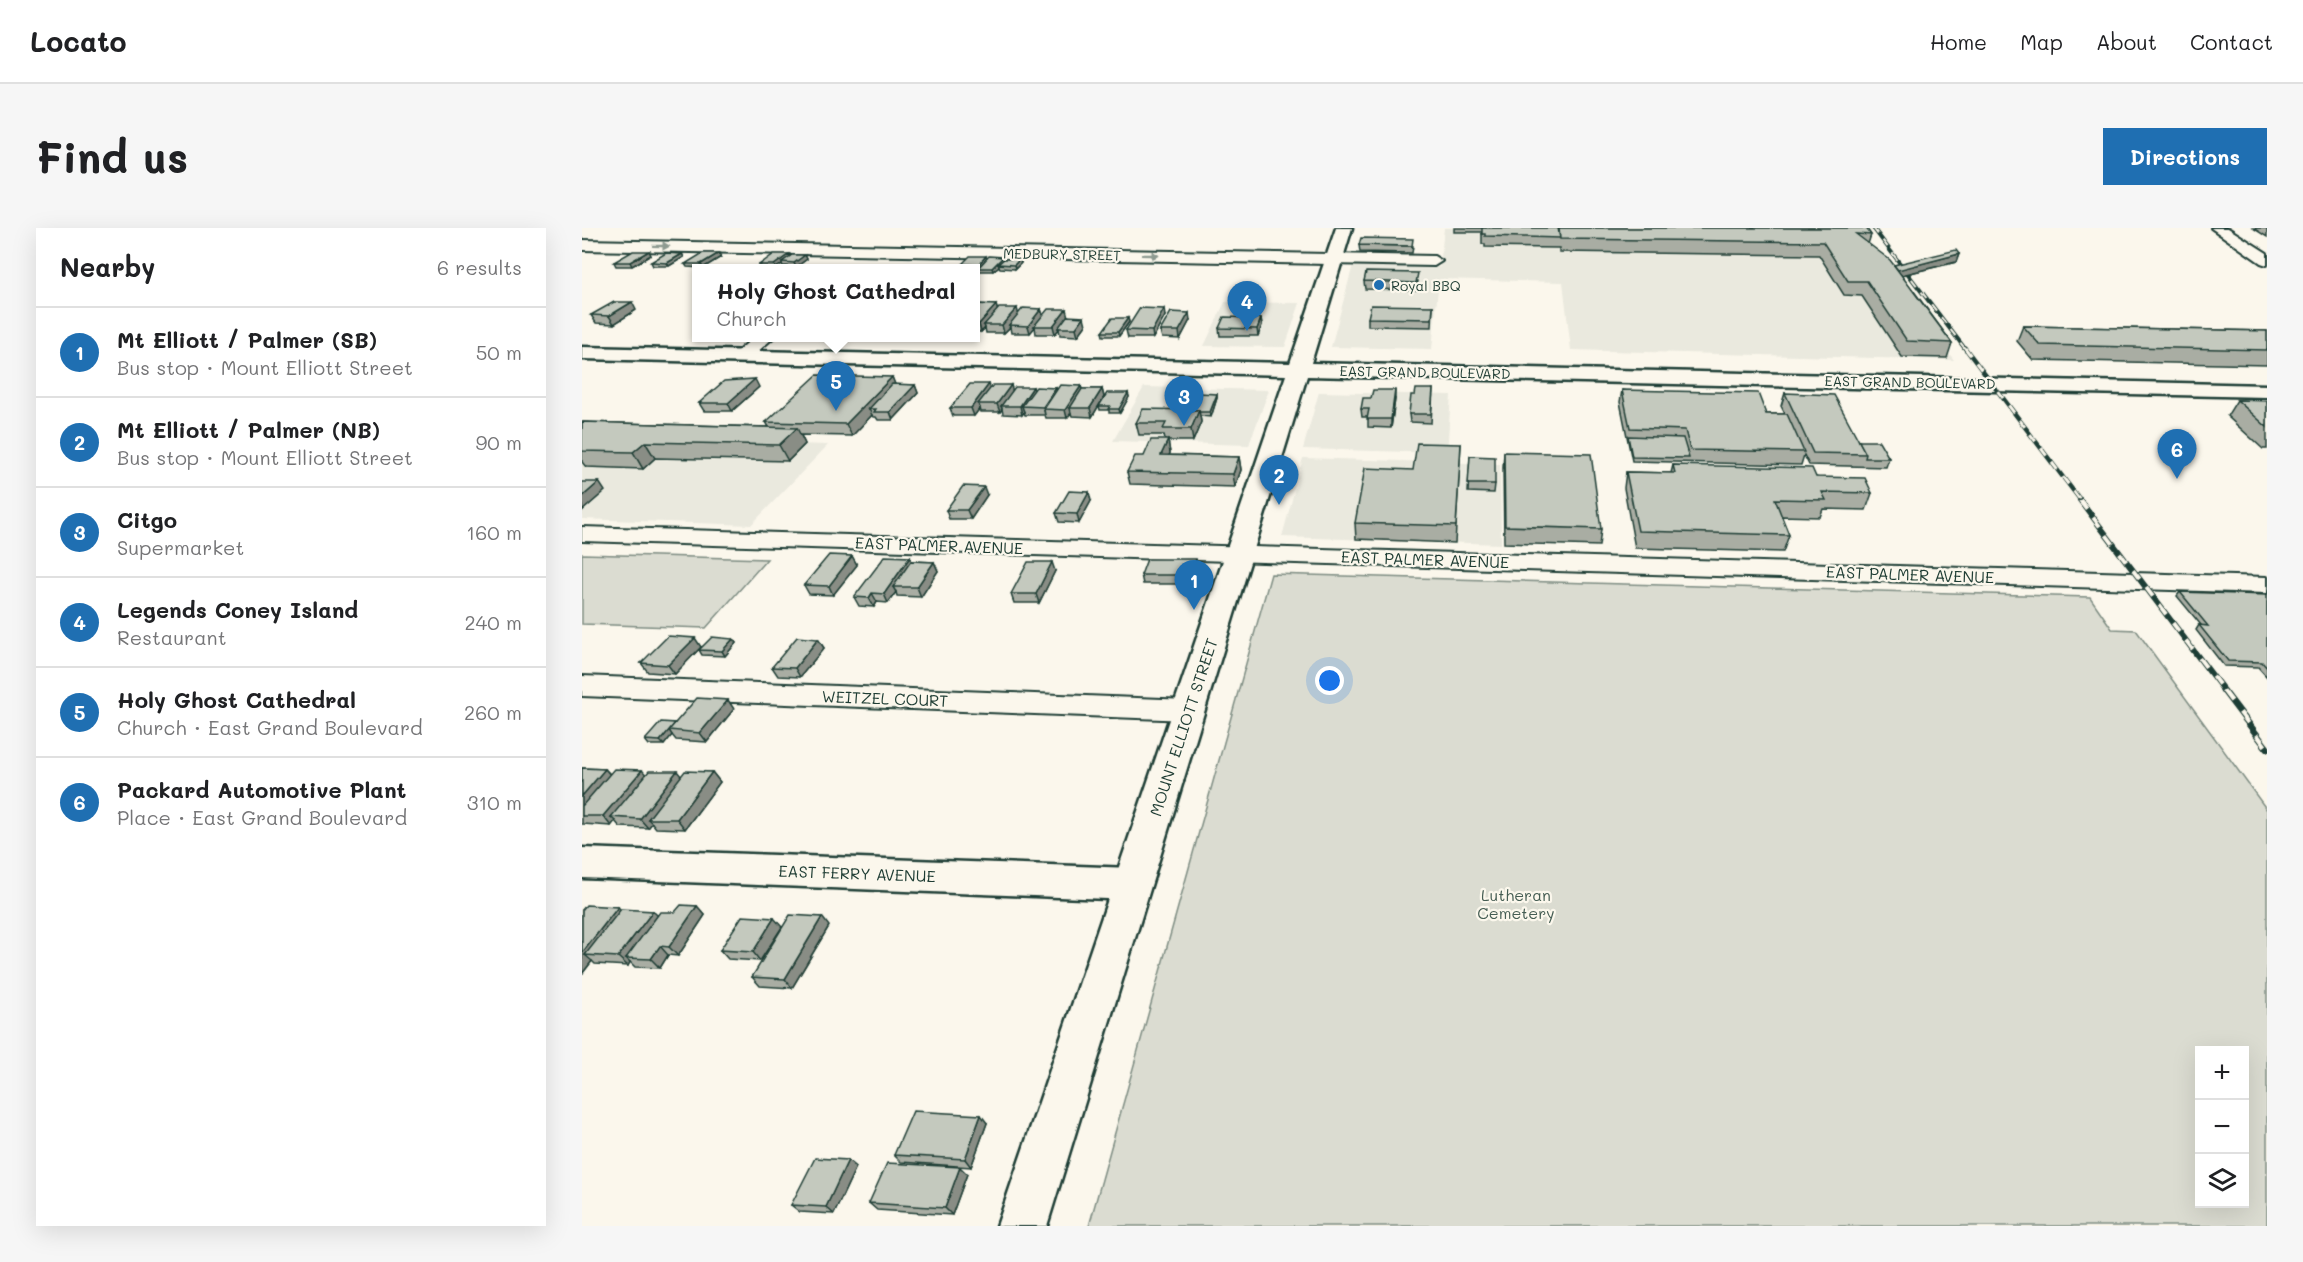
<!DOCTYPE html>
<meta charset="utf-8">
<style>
:root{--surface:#fff;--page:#f6f6f6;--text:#202124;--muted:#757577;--line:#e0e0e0;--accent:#1f6fb2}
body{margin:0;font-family:Mali,sans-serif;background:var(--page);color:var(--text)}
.controls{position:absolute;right:18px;bottom:18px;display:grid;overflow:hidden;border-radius:0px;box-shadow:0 6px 24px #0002}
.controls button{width:54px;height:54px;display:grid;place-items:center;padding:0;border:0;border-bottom:2px solid var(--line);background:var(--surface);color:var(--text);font:30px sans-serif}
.you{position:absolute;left:748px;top:453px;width:21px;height:21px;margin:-15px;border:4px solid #fff;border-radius:50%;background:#1a73e8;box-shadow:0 0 0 9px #1a73e833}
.badge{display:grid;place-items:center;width:39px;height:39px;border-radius:50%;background:var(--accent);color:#fff;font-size:20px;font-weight:700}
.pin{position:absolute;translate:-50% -50px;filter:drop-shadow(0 2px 3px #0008)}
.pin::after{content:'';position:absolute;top:32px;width:21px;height:18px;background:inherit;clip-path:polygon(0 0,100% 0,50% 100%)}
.popup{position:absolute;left:110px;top:36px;width:288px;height:78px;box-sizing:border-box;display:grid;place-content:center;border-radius:0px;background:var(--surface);filter:drop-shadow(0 2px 4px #0005);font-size:20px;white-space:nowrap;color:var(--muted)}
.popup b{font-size:22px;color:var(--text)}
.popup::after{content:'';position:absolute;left:50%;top:100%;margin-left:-12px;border:12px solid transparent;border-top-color:var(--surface)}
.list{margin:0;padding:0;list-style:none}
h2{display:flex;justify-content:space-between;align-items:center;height:78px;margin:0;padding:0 24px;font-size:26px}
h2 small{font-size:20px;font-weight:400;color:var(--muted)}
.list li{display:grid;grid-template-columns:39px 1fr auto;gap:18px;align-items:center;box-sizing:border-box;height:90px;padding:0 24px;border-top:2px solid var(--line)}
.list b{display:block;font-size:22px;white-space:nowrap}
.list p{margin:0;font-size:20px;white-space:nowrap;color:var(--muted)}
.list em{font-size:20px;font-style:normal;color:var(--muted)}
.icon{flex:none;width:33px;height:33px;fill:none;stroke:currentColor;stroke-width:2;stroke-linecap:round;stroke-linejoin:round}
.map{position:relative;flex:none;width:1685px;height:998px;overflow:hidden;border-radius:0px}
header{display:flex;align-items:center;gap:36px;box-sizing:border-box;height:84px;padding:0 30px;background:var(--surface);border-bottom:2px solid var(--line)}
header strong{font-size:28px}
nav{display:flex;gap:33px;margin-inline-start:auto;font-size:21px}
.intro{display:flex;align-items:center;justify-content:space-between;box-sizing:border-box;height:144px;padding:0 36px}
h1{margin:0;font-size:42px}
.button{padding:15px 27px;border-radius:0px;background:var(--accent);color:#fff;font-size:21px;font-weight:700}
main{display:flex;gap:36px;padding:0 36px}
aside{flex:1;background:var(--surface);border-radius:0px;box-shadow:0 6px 24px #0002}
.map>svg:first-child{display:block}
</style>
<header>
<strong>Locato</strong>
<nav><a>Home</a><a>Map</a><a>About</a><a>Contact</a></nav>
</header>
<div class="intro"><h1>Find us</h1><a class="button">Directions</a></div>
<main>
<aside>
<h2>Nearby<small>6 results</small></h2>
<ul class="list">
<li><span class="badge">1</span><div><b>Mt Elliott / Palmer (SB)</b><p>Bus stop · Mount Elliott Street</p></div><em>50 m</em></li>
<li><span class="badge">2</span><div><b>Mt Elliott / Palmer (NB)</b><p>Bus stop · Mount Elliott Street</p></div><em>90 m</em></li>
<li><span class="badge">3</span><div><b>Citgo</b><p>Supermarket</p></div><em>160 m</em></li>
<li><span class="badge">4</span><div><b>Legends Coney Island</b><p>Restaurant</p></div><em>240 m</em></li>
<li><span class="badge">5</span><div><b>Holy Ghost Cathedral</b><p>Church · East Grand Boulevard</p></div><em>260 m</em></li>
<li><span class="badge">6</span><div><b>Packard Automotive Plant</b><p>Place · East Grand Boulevard</p></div><em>310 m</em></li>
</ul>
</aside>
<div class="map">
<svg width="1685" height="998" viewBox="0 0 1685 998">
<rect width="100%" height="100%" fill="#fbf7ec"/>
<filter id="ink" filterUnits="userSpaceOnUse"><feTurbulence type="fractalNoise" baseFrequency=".0167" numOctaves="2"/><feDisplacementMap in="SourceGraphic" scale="12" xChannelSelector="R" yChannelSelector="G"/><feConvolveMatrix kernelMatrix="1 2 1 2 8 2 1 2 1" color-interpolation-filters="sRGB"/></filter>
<g filter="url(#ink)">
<g fill="#eae9de">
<path d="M862,0H1271L1372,132L989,122L981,54L857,51L850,121L749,119L771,37L858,39Z"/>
<path d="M643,74L718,75L703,119L622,118Z"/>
<path d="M562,159L687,162L667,217L531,213Z"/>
<path d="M737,164L869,167L865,225L721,221Z"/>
<path d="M0,209L246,217L169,297L0,291Z"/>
<path d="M721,230L918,236L919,316L700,309Z"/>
</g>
<g fill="#dbdcd1" stroke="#7d8c82" stroke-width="1.5" fill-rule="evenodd">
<path d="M0,326L185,331L124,400L0,396Z"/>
<path d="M689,346L1508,369L1530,401L1554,402L1685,582V998H507ZM1618,822H1662V976H1618Z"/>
</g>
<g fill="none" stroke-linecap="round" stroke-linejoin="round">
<defs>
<g id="minor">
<path d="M1629,0H1646L1685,25V37L1679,35Z"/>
<path d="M0,12L852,28L860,33L852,38L0,22Z"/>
<path d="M171,110H191L165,133H151L149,129Z"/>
<path d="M0,299L1685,349V365L0,313Z"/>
<path d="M0,448L606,472L616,475L621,482L616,489L606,492L0,468Z"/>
</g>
<path id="tertiary" d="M0,620L550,640L564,645L569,656L564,667L550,672L0,650Z"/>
<path id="secondary" d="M754,0H770L729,135L1685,157V169L725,148L465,998H415L704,147L0,131V119L708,135Z"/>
</defs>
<use href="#minor" stroke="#1f3d34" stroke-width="4"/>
<use href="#tertiary" stroke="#1f3d34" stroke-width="5"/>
<use href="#secondary" stroke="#1f3d34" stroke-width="5"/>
<use href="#minor" fill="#fbf7ec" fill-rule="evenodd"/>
<use href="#tertiary" fill="#fbf7ec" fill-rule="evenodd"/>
<use href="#secondary" fill="#fbf7ec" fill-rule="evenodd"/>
<defs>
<path id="rail-far3" d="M1291,0L1384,122"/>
<path id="rail-far2" d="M1383,120L1499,273"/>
<path id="rail-far1" d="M1498,272L1642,463"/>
<path id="rail" d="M1641,462L1685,520"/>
</defs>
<use href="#rail-far3" stroke="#1f3d34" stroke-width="4"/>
<use href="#rail-far2" stroke="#1f3d34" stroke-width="4.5"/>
<use href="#rail-far1" stroke="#1f3d34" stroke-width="6"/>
<use href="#rail" stroke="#1f3d34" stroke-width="7"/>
<use href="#rail-far3" stroke="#fbf7ec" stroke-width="2" stroke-dasharray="8" stroke-linecap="butt"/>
<use href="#rail-far2" stroke="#fbf7ec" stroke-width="3" stroke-dasharray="9" stroke-linecap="butt"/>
<use href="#rail-far1" stroke="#fbf7ec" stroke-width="4" stroke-dasharray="11" stroke-linecap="butt"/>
<use href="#rail" stroke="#fbf7ec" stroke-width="4.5" stroke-dasharray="14" stroke-linecap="butt"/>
</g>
<g fill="#a9ada3" stroke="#1f3d34" stroke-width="1.5">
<path d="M872,0H1284L1289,7L1286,16L1312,37L1377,26L1374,34L1320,47L1370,115L1365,130L1320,129L1280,68L1262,67L1237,27L977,24V20L903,19V16H900V4H872Z"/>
<path d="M1671,0H1685V9Z"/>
<path d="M777,17L831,18L830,25L778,24Z"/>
<path d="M100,26L102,29L87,38H71L69,34Z"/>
<path d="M207,26L208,28L223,27L225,31L214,39L201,38L200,36L194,40H179L177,37Z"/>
<path d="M69,27L50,38H34L32,34Z"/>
<path d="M139,29L121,40L105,39L103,36Z"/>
<path d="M421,29L422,31H438L439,35L433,41L418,40L417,38L411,43H397L396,40H381L380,36L405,30Z"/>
<path d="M782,53H836L835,62L783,61Z"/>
<path d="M393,76L414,77L415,81L437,86L459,81L461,87L486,88L504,97L496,108L478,107L477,101L473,106H454L453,99L448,105H429L428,99L422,105H404L403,100L399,104H393Z"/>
<path d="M851,78L850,99L786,98V90Z"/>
<path d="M54,82L32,96L14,95L9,87Z"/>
<path d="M583,88L571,110H546L544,102Z"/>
<path d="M546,90L547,94L537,108H521L520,104Z"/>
<path d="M679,90L680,97L676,108H638L637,100Z"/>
<path d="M608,92L598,111L580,110L578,103Z"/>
<path d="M1441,98L1685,103V137L1451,132L1435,113Z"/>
<path d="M310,149L313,157H333L336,165L311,192H296L294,189H291L290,187L270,208L219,207L223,216L206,233L73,230L61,241L4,239L0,234V194L187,199L184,194Z"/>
<path d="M429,157L430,162L451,159L452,162L474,160L475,162L499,158L500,161H520L522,169L510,189L490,188L489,185L485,190H464L463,187H443L442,184L440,187L421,186L420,181L418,184H399L398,180L392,188H371L368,180L408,160Z"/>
<path d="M177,159L150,183H122L117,175Z"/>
<path d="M851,161L849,195L828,194L827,186L833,167Z"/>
<path d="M1040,162L1184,186H1203L1199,178L1203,165L1277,213L1307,230L1304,239L1227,237L1222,227L1219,237L1050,233L1038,174Z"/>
<path d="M546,165L547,169L538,185H527V182H518L517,178Z"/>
<path d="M635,166V170L629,189L618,188L619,194L611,213H586L588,225L587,227L657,229L659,242L653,259L548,256L545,244L583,212L582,207H557L554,195L610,182Z"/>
<path d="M813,171L809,200L786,199V189H780L779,181Z"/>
<path d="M1655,172L1685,173V221H1681L1645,188Z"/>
<path d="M879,216L873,315L774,311L773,295L831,242Z"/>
<path d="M922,224L1019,301L1017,318L922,315L921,240Z"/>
<path d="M888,228L913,256L912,265L886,264Z"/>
<path d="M1091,237L1234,249L1290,265L1284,282L1241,281L1238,289L1199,288L1207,307L1201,324L1053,320L1042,260L1044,244L1089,245Z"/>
<path d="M405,267L389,291H367L364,282Z"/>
<path d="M509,273L497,295L477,294L474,285Z"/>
<path d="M270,328L275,337L251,367L227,366L222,357Z"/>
<path d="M331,333L352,334L356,343L339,369L315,368L314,364L306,375L295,374L292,379L277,378L272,369Z"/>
<path d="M615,340L611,356H561L559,347Z"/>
<path d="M473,343L457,375H432L429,366Z"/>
<path d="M1598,364L1685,367V449L1676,439L1642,438L1614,402L1617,397H1619L1595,368Z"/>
<path d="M151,411L154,415L143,428L120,427L117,422Z"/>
<path d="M236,411L242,420L218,449L196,448L190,439Z"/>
<path d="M119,419L93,446L66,444L59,435Z"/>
<path d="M152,481L125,514L94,512L90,507L82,517H67L63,512L93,495Z"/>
<path d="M0,540L23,541L28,546L99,548L130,544L138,554L103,601L74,600L70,595L66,600L38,599L33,593L29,598L1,596H0Z"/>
<path d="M115,678L123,687L96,728L86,727L78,740L53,739L48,734L46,738L13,736L10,733L0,746V682L36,679L38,682L75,687L93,684Z"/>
<path d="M247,698L210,760L178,758L170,749Z"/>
<path d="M200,699L178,733L146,731L138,722Z"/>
<path d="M405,895L389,939L319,934L312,927Z"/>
<path d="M266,932L274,939L252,986L218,984L209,977Z"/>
<path d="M385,946L370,987L295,982L287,975Z"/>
</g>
<g fill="#898d85" stroke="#1f3d34" stroke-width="1.5">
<path d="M67,23L69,27L50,38L48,34Z"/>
<path d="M137,25L139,29L121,40L119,36Z"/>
<path d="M100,26L102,29L87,38L85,35Z"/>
<path d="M207,26L209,30L200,34V36L194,40L192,37Z"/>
<path d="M1377,26L1374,34L1307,50L1310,43Z"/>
<path d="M223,27L225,31L214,39L212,35Z"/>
<path d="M404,28L405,32L397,40L396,37Z"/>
<path d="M421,29L422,32L416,36L417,38L411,43L410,40Z"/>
<path d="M438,31L439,35L433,41L432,37Z"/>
<path d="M50,74L54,82L32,96L27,88Z"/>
<path d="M414,77L416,84L402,97L403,100L399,104L397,96Z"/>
<path d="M435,80L437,88L427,97L428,99L422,105L420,97Z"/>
<path d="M459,81L461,89L452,98L453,99L448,105L446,98Z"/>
<path d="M484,81L486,89L476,100L477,101L473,106L471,98Z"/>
<path d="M582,81L583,88L571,110L570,103Z"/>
<path d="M607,85L608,92L598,111L597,103Z"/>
<path d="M502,89L504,97L496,108L494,100Z"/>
<path d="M546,90L547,94L537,108L536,104Z"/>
<path d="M679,90L680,97L676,108L675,101Z"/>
<path d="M310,149L315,161L294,181H287L290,187L270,208L264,196Z"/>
<path d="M173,151L177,159L150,183L146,175Z"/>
<path d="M407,156L410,164L396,176L398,180L392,188L389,180Z"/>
<path d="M333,157L336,165L311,192L308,184Z"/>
<path d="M429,157L431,165L419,178L420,181L418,184L415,176Z"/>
<path d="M499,158L501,166L488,180L489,185L485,190L483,182Z"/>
<path d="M451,159L454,167L440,178L442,184L440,187L438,178Z"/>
<path d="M474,160L476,168L462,181L463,187L461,179Z"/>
<path d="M520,161L522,169L510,189L508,180Z"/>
<path d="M813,162V171L809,200V191Z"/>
<path d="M546,165L547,169L538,185L537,181Z"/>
<path d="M635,166V170L629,189L628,184Z"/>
<path d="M617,182L619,194L611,213L609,201Z"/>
<path d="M215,200L223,216L206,233L197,217Z"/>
<path d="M586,212L588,225L582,240L579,227Z"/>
<path d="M63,214L73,230L61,241L51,224Z"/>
<path d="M657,229L659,242L653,259L651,246Z"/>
<path d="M17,254L23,263L0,283V269Z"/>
<path d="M402,259L405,267L389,291L385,282Z"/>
<path d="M507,264L509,273L497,295L495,286Z"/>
<path d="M270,328L275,337L251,367L247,358Z"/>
<path d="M328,329L332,338L311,359L314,364L306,375L302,366Z"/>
<path d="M614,331L615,340L611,356L609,347Z"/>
<path d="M352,334L356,343L339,369L335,359Z"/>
<path d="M470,334L473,343L457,375L454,366Z"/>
<path d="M290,365L295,374L292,379L287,370Z"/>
<path d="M113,410L119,419L93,446L86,437Z"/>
<path d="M151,411L154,415L143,428L140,423Z"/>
<path d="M236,411L242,420L218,449L213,440Z"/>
<path d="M146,472L152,481L125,514L118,505Z"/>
<path d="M87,502L90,507L82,517L78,513Z"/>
<path d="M23,541L31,550L0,587V568Z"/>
<path d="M60,542L68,551L29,589L33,593L29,598L21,588Z"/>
<path d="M95,543L103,553L66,591L70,595L66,600L58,591Z"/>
<path d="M130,544L138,554L103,601L95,591Z"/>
<path d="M115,678L123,687L96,728L87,719Z"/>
<path d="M36,679L45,688L3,727L10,733L0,746V725Z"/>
<path d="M71,683L79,691L44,730L48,734L46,738L36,729Z"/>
<path d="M240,689L247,698L210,760L203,751Z"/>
<path d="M192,690L200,699L178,733L171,724Z"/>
<path d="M78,718L86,727L78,740L69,731Z"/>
<path d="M399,887L405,895L389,939L383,931Z"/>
<path d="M266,932L274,939L252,986L244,979Z"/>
<path d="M378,939L385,946L370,987L363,980Z"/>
</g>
<g fill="#c4c9be" stroke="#1f3d34" stroke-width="1.5">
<path d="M900,0H976L978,10L903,8V6H900Z"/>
<path d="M977,0H1284L1289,7L1274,6L1308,32L1370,115L1325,113L1285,53H1266L1241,14L978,11Z"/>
<path d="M779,10L831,11L830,18L777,17Z"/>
<path d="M1374,22L1377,26L1316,42L1312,37Z"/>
<path d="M51,23H67L48,34H32Z"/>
<path d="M84,25L100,26L85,35L69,34Z"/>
<path d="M121,25H137L119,36H103Z"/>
<path d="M192,26H207L192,37H177Z"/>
<path d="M210,27H223L212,35L200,34Z"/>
<path d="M388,28H404L396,37L380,36Z"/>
<path d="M407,28L421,29L410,40H396Z"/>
<path d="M422,31H438L432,37L416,36Z"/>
<path d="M784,44L836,45L834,55L782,53Z"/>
<path d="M32,74H50L27,88L9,87Z"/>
<path d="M393,76L414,77L397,96H393Z"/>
<path d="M789,77L851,78L850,91L786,90Z"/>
<path d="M417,80H435L420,97H402Z"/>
<path d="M441,80L459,81L446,98L427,97Z"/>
<path d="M558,80L582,81L570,103L544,102Z"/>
<path d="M466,81H484L471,98H452Z"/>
<path d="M589,84L607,85L597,103H578Z"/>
<path d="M485,88L502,89L494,100H476Z"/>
<path d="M642,89L679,90L675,101L637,100Z"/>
<path d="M530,90H546L536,104H520Z"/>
<path d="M1441,98L1685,103V122L1458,117Z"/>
<path d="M235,147L310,149L264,196L184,194Z"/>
<path d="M173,151L146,175H117L142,153Z"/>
<path d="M310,156L333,157L308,184H292L294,181H287Z"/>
<path d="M388,156H407L389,180H368Z"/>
<path d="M411,157H429L415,176H396Z"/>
<path d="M478,157L499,158L483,182L462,181Z"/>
<path d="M433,159H451L438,178H419Z"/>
<path d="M454,159L474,160L461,179L440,178Z"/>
<path d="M500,161H520L508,180H488Z"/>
<path d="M834,161H851L849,186H827L829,167H833Z"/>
<path d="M791,162H813L809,191H785L787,181H779L781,170H789Z"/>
<path d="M1040,162L1176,165L1184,186H1205L1222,224L1108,222L1103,202L1048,200Z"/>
<path d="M525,165H546L537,181H526L528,178H517Z"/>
<path d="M616,165L635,166L628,184H617V182H610Z"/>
<path d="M1203,165L1252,167L1284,226L1231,225Z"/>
<path d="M1655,172L1685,173V199Z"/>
<path d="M561,181L617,182L609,201H581L584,195H554Z"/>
<path d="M0,194L215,200L197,217L63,214L51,224L0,223Z"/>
<path d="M1046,208L1101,210L1107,230L1050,229Z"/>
<path d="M569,212H586L579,227L657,229L651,246L545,244L553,228H562Z"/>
<path d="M1277,213H1297L1307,230H1283L1284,226Z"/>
<path d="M835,215L879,216L874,298L773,295L783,240L831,242Z"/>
<path d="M922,224L1009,226L1019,301L923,298Z"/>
<path d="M888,228L913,229V256H886Z"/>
<path d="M1091,237L1230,240L1234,249L1283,250L1290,265L1240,264L1244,272L1193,271L1207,307L1056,303L1044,244L1093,245Z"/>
<path d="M0,254H17L0,269Z"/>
<path d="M381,258L402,259L385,282H364Z"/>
<path d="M487,263L507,264L495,286L474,285Z"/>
<path d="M247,327L270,328L247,358L222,357Z"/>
<path d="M303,328L328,329L302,366L290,365L287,370L272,369Z"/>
<path d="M565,331H614L609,347H559Z"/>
<path d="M329,333L352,334L335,359H311Z"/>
<path d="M446,334H470L454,366H429Z"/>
<path d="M1598,364L1685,367V440L1680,434L1646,433L1617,397L1626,398Z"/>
<path d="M86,408L113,410L86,437L59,435Z"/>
<path d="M130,409L151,411L140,423L117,422Z"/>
<path d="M215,409L236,411L213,440L190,439Z"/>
<path d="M115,470L146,472L118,505L87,502Z"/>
<path d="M79,494L93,495L78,513L63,512Z"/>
<path d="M0,540L23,541L0,568Z"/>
<path d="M32,541L60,542L21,588H0V578Z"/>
<path d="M67,543H95L58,591L29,589Z"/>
<path d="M103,543L130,544L95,591H66Z"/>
<path d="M4,677L36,679L0,725V682Z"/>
<path d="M99,677L115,678L87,719L78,718L69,731L44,730L78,684H93Z"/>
<path d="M39,681L71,683L36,729L3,727Z"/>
<path d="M208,687L240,689L203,751L170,749Z"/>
<path d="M160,688L192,690L171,724L138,722Z"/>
<path d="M331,883L399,887L383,931L312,927Z"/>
<path d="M233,930L266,932L244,979L209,977Z"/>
<path d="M305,935L378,939L363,980L287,975Z"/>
</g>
<defs><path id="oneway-solid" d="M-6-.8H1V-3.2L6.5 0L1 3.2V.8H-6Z" transform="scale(1.5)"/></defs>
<g fill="#8d9a90">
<use href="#oneway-solid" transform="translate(79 18) rotate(1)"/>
<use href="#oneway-solid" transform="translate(568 27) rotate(1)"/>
</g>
</g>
<circle fill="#1f6fb2" stroke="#fbf7ec" stroke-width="2" cx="797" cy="57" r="6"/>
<g text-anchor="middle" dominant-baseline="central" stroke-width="4.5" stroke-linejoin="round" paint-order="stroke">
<g font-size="14" fill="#1f3d34" stroke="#fbf7ec">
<text transform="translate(480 26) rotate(1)">MEDBURY STREET</text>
<text transform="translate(843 144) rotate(1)">EAST GRAND BOULEVARD</text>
<text transform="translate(1328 154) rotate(1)">EAST GRAND BOULEVARD</text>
</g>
<g font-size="14" fill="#1f3d34" stroke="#fbf7ec" text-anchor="start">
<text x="809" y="57">Royal BBQ</text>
</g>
<g font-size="16" fill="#1f3d34" stroke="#fbf7ec">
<text transform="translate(357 317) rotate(2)">EAST PALMER AVENUE</text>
<text transform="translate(843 331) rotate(2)">EAST PALMER AVENUE</text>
<text transform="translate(1328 346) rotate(2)">EAST PALMER AVENUE</text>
<text transform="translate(303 470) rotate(2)">WEITZEL COURT</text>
<text transform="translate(601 499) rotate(-72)">MOUNT ELLIOTT STREET</text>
<text transform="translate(275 645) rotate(2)">EAST FERRY AVENUE</text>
</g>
<g font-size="16" fill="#455d53" stroke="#fbf7ec">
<text x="934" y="666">Lutheran<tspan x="934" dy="18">Cemetery</tspan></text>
</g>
</g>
</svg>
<div class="controls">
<button>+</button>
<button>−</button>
<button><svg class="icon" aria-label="layers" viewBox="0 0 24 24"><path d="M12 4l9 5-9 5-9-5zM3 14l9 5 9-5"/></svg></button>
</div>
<div class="you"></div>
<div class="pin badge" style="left:612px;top:382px">1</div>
<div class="pin badge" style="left:697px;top:277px">2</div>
<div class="pin badge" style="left:602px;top:198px">3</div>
<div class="pin badge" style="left:665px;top:103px">4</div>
<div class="pin badge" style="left:254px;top:183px">5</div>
<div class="popup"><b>Holy Ghost Cathedral</b>Church</div>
<div class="pin badge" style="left:1595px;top:251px">6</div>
</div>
</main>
